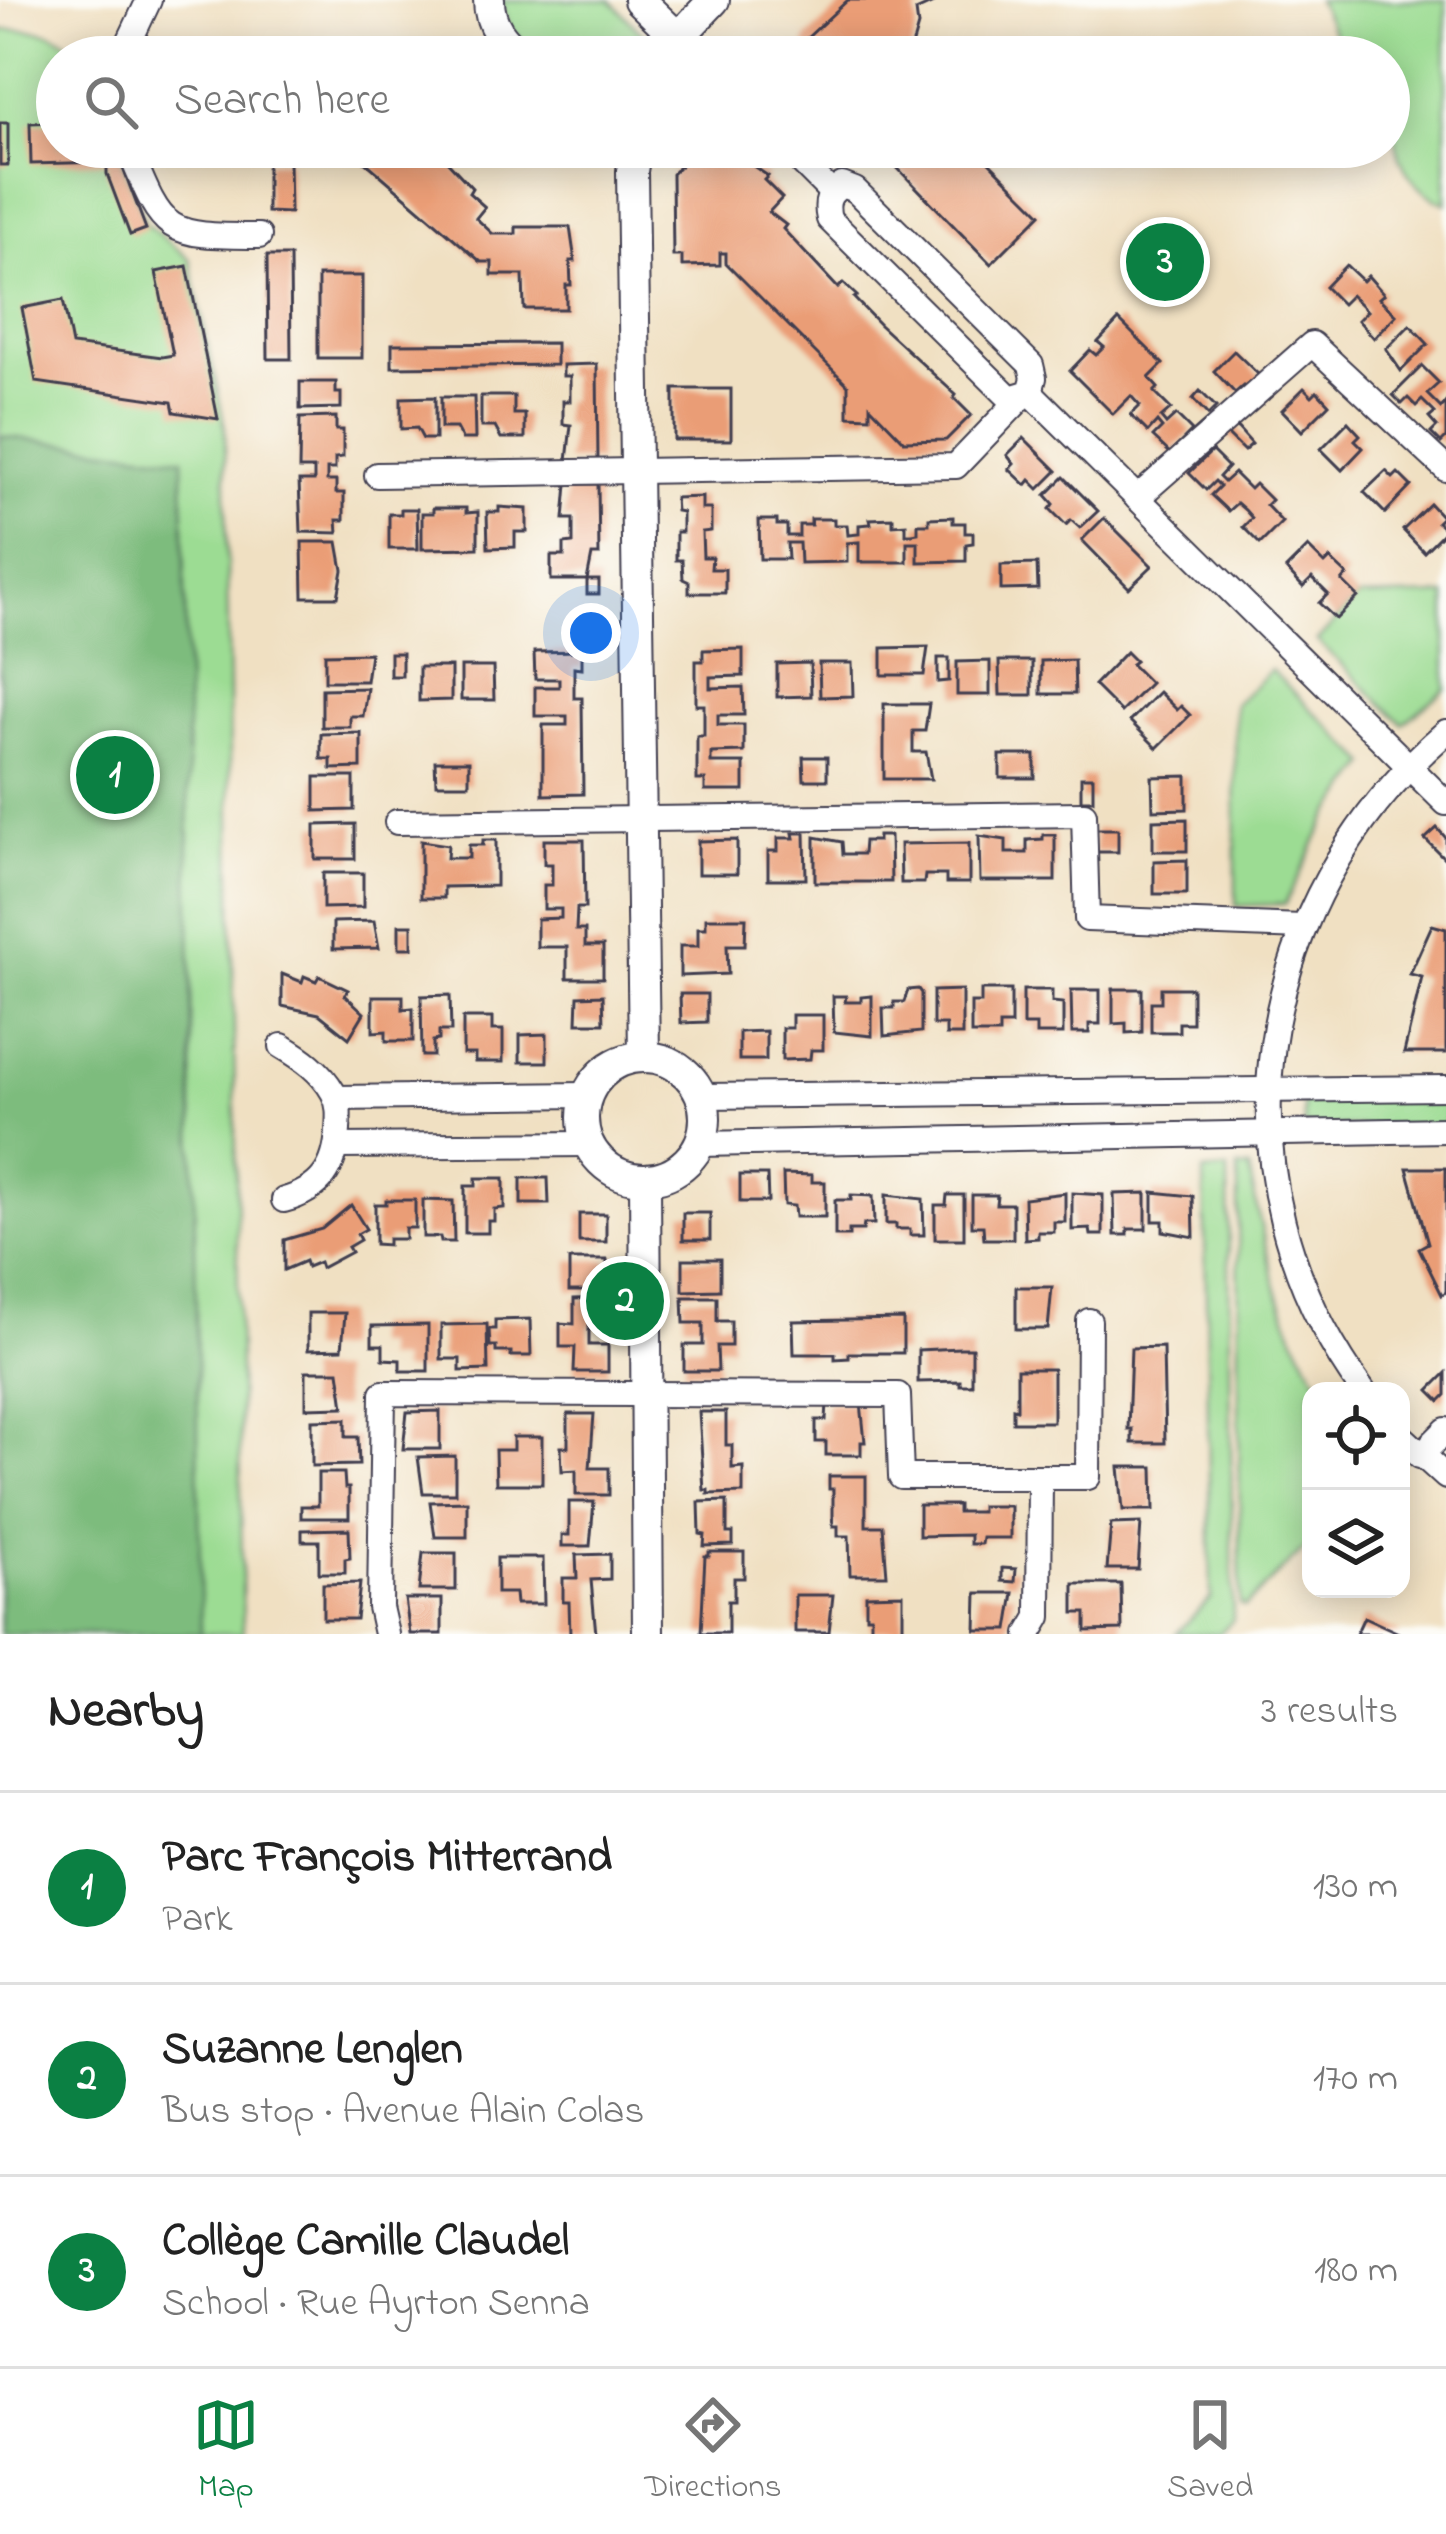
<!DOCTYPE html>
<meta charset="utf-8">
<style>
:root{--surface:#fff;--page:#f6f6f6;--text:#222;--muted:#767676;--line:#e0e0e0;--accent:#0b8043}
body{margin:0;font-family:"Indie Flower",sans-serif;background:var(--page);color:var(--text)}
.controls{position:absolute;right:36px;bottom:36px;display:grid;overflow:hidden;border-radius:24px;box-shadow:0 6px 30px #0003}
.controls button{width:108px;height:108px;display:grid;place-items:center;padding:0;border:0;border-bottom:3px solid var(--line);background:var(--surface);color:var(--text);font:60px sans-serif}
.you{position:absolute;left:591px;top:633px;width:42px;height:42px;margin:-30px;border:9px solid #fff;border-radius:50%;background:#1a73e8;box-shadow:0 0 0 18px #1a73e833}
.badge{display:grid;place-items:center;width:78px;height:78px;border-radius:50%;background:var(--accent);color:#fff;font-size:39px;font-weight:700}
.pin{position:absolute;translate:-50% -50%;border:6px solid #fff;box-shadow:0 3px 12px #0006}
.list{margin:0;padding:0;list-style:none}
h2{display:flex;justify-content:space-between;align-items:center;height:156px;margin:0;padding:0 48px;font-size:51px}
h2 small{font-size:39px;font-weight:400;color:var(--muted)}
.list li{display:grid;grid-template-columns:78px 1fr auto;gap:36px;align-items:center;box-sizing:border-box;height:192px;padding:0 48px;border-top:3px solid var(--line)}
.list b{display:block;font-size:45px;white-space:nowrap}
.list p{margin:0;font-size:39px;white-space:nowrap;color:var(--muted)}
.list em{font-size:39px;font-style:normal;color:var(--muted)}
.icon{flex:none;width:66px;height:66px;fill:none;stroke:currentColor;stroke-width:2;stroke-linecap:round;stroke-linejoin:round}
.map{position:relative;flex:none;width:1446px;height:1634px;overflow:hidden}
.search{position:absolute;background:var(--surface);box-shadow:0 6px 30px #0003;left:36px;right:36px;top:36px;height:132px;display:flex;align-items:center;gap:30px;box-sizing:border-box;padding:0 42px;border-radius:66px;color:var(--muted);font-size:45px}
.sheet{height:732px;background:var(--surface)}
nav{display:flex;justify-content:space-around;align-items:center;box-sizing:border-box;height:168px;border-top:3px solid var(--line);background:var(--surface);font-size:33px;color:var(--muted)}
nav a{display:grid;justify-items:center;gap:6px}
nav .on{color:var(--accent)}
.map>svg:first-child{display:block}
</style>
<div class="map">
<svg width="1446" height="1634" viewBox="0 0 1446 1634">
<rect width="100%" height="100%" fill="#fdfcf7"/>
<filter id="ink" filterUnits="userSpaceOnUse"><feTurbulence type="fractalNoise" baseFrequency=".00833" numOctaves="2"/><feDisplacementMap in="SourceGraphic" scale="24" xChannelSelector="R" yChannelSelector="G"/><feConvolveMatrix kernelMatrix="1 2 1 2 8 2 1 2 1" color-interpolation-filters="sRGB"/></filter>
<filter id="wash" filterUnits="userSpaceOnUse"><feTurbulence type="fractalNoise" baseFrequency=".004" numOctaves="4" result="noise"/><feDisplacementMap in="SourceGraphic" scale="48" xChannelSelector="R" yChannelSelector="G"/><feGaussianBlur stdDeviation="2.7" result="paint"/><feColorMatrix in="noise" values="0 0 0 0 0 0 0 0 0 0 0 0 0 0 0 0 0 1.4 0 .05"/><feComposite in="paint" operator="in"/></filter>
<g filter="url(#wash)">
<rect width="100%" height="100%" fill="#f0e0c2"/>
<g fill="#9cdc93" stroke="#5f7f67" stroke-width="3">
<path d="M501,0H610L665,57H541L510,29Z"/>
<path d="M1317,0H1446V204C1415,190 1398,168 1395,134L1389,133V57H1345Z"/>
<path d="M0,30C33,30 61,27 81,57H57V147H117L147,225L190,259L225,428L243,1634H0Z"/>
<path d="M1446,595V689L1403,724L1317,641L1358,597Z"/>
<path d="M1271,670L1368,764L1328,817L1285,904L1236,906L1235,704Z"/>
<path d="M1446,1096V1126L1304,1127L1303,1097Z"/>
<path d="M1238,1168L1249,1169C1265,1247 1278,1325 1326,1391H1311V1542L1245,1607L1240,1605Z"/>
<path d="M1228,1170L1233,1620L1219,1634H1176L1211,1598L1204,1172Z"/>
</g>
<path fill="#7dbc7d" stroke="#506f5c" stroke-width="3" d="M0,436L183,458L201,1634H0Z"/>
<g id="blocks">
<g fill="#ea9d76">
<path d="M848,0H940L916,11L918,26L909,57H796L804,49L806,39Z"/>
<path d="M57,122V147H115L146,229L130,235L107,174V162L31,164L30,123Z"/>
<rect x="0" y="123" width="8" height="42"/>
<path d="M348,147H416L422,152L425,148L440,160L443,157L472,188L469,193L485,207L476,218L493,234H516V227H570L575,261H570L571,285H566V309H524L523,275H492V262H481Z"/>
<path d="M699,147H725L768,176L764,180L782,198L769,212L786,225L783,229L838,288L843,283L857,296L854,298L880,325L956,395L954,398L971,415L946,440L904,441L870,406V417L848,416V385L726,263V253H720V265L682,266V256H673L672,174Z"/>
<path d="M877,147H974L1041,214L991,264Z"/>
<path d="M289,161L290,213L267,212V162Z"/>
<path d="M267,256H290L291,359H268Z"/>
<path d="M1346,265L1363,281L1368,276L1384,294L1379,298L1396,315L1374,338L1358,320L1367,311L1351,295L1342,304L1325,287Z"/>
<path d="M187,266L218,419L174,412L172,402L36,382L22,308L63,300L72,345L162,357L173,355L156,272Z"/>
<rect x="318" y="276" width="44" height="82"/>
<path d="M1119,320L1163,364L1149,378L1158,388L1154,392L1171,409L1161,418L1166,424L1176,415L1192,431L1170,453L1153,437L1162,428L1157,422L1148,432L1131,415L1140,406L1131,396L1113,414L1070,371L1090,350L1096,355L1104,347L1098,342Z"/>
<path d="M1410,325L1428,344L1401,371L1386,349Z"/>
<path d="M556,343V365L392,367V344Z"/>
<path d="M1234,351L1261,377L1247,390L1243,386L1235,393L1214,371Z"/>
<path d="M597,364L598,461H567L571,425L563,424V401H570V376H563V365Z"/>
<path d="M1422,366L1439,383L1427,394L1441,408L1446,402V438L1441,443L1431,433L1437,427L1429,418L1435,413L1422,400L1416,406L1408,398L1402,404L1393,395Z"/>
<path d="M300,382H336V393H341V408L300,409Z"/>
<path d="M1304,388L1312,396L1317,391L1329,404L1302,431L1282,410Z"/>
<rect x="674" y="389" width="57" height="51"/>
<path d="M1200,391L1216,407L1208,415L1193,399Z"/>
<path d="M481,396H514V414H525V438H501L495,427H481Z"/>
<path d="M435,397V439H423L417,428L401,429V398Z"/>
<path d="M441,397H474L475,439H462L456,428H441Z"/>
<path d="M336,417V430H343V457L335,458V469H327V481H336V493H344V520H337L338,533L301,532L299,481H314V469H299L300,418Z"/>
<path d="M1348,422L1360,435L1355,440L1363,448L1342,470L1321,449Z"/>
<path d="M1236,426L1252,444L1244,451L1227,434Z"/>
<path d="M1024,438L1057,471L1039,489L1030,480L1026,485L1009,469L1014,464L1007,455Z"/>
<path d="M1212,451L1228,467L1219,477L1224,482L1234,473L1250,489L1255,484L1271,500L1266,505L1282,522L1260,544L1243,527L1252,518L1245,510L1237,503L1228,511L1211,495L1220,486L1215,481L1206,490L1189,473Z"/>
<path d="M1386,471L1393,478L1398,473L1411,486L1385,513L1364,492Z"/>
<path d="M1064,477L1098,511L1080,528L1071,520L1066,525L1050,509L1054,504L1046,495Z"/>
<path d="M567,484H598L599,555H592L587,580H551V556H564V544L573,543V519H564Z"/>
<path d="M702,497V509H711V531L702,532L703,557H712L711,569H725V593H689V582L683,579L682,560H676V532H682V512L676,511L675,498Z"/>
<path d="M1430,504L1442,517L1437,522L1446,530L1424,552L1403,530Z"/>
<path d="M499,507L527,509V532H515V547L488,548L487,512H499Z"/>
<path d="M433,508H466V513L478,512V548L422,549V513H433Z"/>
<path d="M401,509H417L418,549H389V514H401Z"/>
<path d="M953,517V523H965V533H973V543L966,544V561L918,562V542H907V562H859V542L847,543V562L800,563L799,543H787L788,559H760L759,520H777V525H787V536H799V525H811V519H834V525H847L848,535L859,534V525L871,524L870,519L893,518V525L906,524V534H912L918,533V524H929V518Z"/>
<path d="M1104,518L1152,566L1129,588L1082,540Z"/>
<path d="M302,542H338L343,570L338,597H303Z"/>
<path d="M1308,547L1325,564L1330,559L1347,575L1342,581L1358,597L1336,619L1319,603L1328,594L1312,578L1303,587L1286,569Z"/>
<path d="M1037,564L1038,589L1001,590V565Z"/>
<rect x="587" y="580" width="12" height="14"/>
<path d="M928,647L924,675H882V648Z"/>
<path d="M743,649V676L710,677V688L743,687L744,715H718V725H744V752L711,753V763H744V791H705V780H697V736H704V705H696V661H703V650Z"/>
<path d="M582,651V668L574,667V698H582L583,794L543,795V725H567V716H535V687H559V679H535L534,652Z"/>
<path d="M1126,652L1135,661L1131,664L1150,683L1121,712L1094,685Z"/>
<path d="M370,653L366,681H325V654Z"/>
<rect x="390" y="653" width="12" height="23"/>
<path d="M938,658H949V681L938,682Z"/>
<path d="M1074,660L1075,694H1041V661Z"/>
<path d="M990,661V695H957V662Z"/>
<path d="M999,661H1032V695H1000Z"/>
<path d="M810,663L811,696L777,697V664Z"/>
<path d="M819,663H852L853,696L820,697Z"/>
<path d="M419,667H451V700L419,701Z"/>
<path d="M461,667H493L494,700H461Z"/>
<path d="M367,688L363,716H350V727H322V689Z"/>
<path d="M1159,692L1177,710L1181,706L1190,715L1157,748L1130,721Z"/>
<path d="M884,704H929L925,731H913V752H926L931,779H884Z"/>
<path d="M361,733V768L331,769V759H321V734Z"/>
<rect x="1000" y="755" width="35" height="23"/>
<path d="M803,757H827V780H804Z"/>
<path d="M435,761H469V784H436Z"/>
<path d="M1187,776V809L1153,810L1152,777Z"/>
<path d="M315,777H354V810L315,811Z"/>
<rect x="1081" y="777" width="12" height="23"/>
<path d="M1187,819V851H1153V820Z"/>
<path d="M355,824V859H315V825Z"/>
<path d="M1437,828L1446,838V860L1425,839Z"/>
<rect x="1095" y="829" width="23" height="23"/>
<path d="M793,833H805L806,879H768V851H778V838H794Z"/>
<path d="M1043,835H1055V881H980L979,836L1006,840V853H1027V840L1043,839Z"/>
<path d="M878,836H890L891,882H815V837L842,842L843,854H863L864,841H878Z"/>
<path d="M483,840H496V886L444,887V898H421V841L448,845L447,858H469V845H483Z"/>
<path d="M544,840H584L585,908H577L576,930H585V946H603V978H567V947H537V919L561,918V909H544V885H552V864H544Z"/>
<path d="M737,840V874H698V841Z"/>
<path d="M969,843V883H946V875H925L924,883H901L900,844Z"/>
<path d="M1187,860V894H1154V861Z"/>
<path d="M323,873H363V907L323,908Z"/>
<path d="M706,918H746L745,945H727L728,974L680,976V946H698V928H706Z"/>
<path d="M374,921L379,948L333,949V922Z"/>
<rect x="399" y="925" width="13" height="23"/>
<path d="M1432,925L1446,929V1053H1404L1422,977L1410,974Z"/>
<path d="M282,974L302,982L304,976L316,981L319,976L348,990L345,995L364,1013L349,1038L319,1014L282,1006Z"/>
<path d="M1161,988H1192V1023H1179V1032H1151V1002H1161Z"/>
<path d="M918,989L921,993V1032L884,1036L883,1008H894V1002H904L908,990Z"/>
<path d="M1113,989H1142V1032L1126,1033V1023L1113,1024Z"/>
<path d="M962,990V1035H946V1025H933V991Z"/>
<path d="M981,990H1011V1025H999V1034H971V1003H981Z"/>
<path d="M1023,990H1052V1002L1063,1003V1034H1036V1025H1023Z"/>
<path d="M1071,990H1100V1024H1089V1033H1072Z"/>
<path d="M680,994H707V1022L681,1023Z"/>
<path d="M450,995L451,1031H439V1040L433,1041V1056H422L421,996Z"/>
<path d="M603,995L604,1023H577L578,996Z"/>
<path d="M373,996H403V1009L413,1008V1041H386V1031L373,1032Z"/>
<path d="M833,996H846L845,1002H861V997L872,996V1036L834,1032Z"/>
<path d="M792,1015H823V1050H811L810,1059L782,1060V1028H792Z"/>
<path d="M463,1018H492V1030H503V1062H475V1054H463Z"/>
<path d="M766,1031V1060H739V1032Z"/>
<path d="M547,1034V1062H520V1035Z"/>
<path d="M1407,1168H1446V1292L1442,1295L1419,1248L1428,1243Z"/>
<path d="M783,1174L812,1175V1182H825V1217H795L794,1206L784,1205Z"/>
<path d="M740,1175H767L768,1202H740Z"/>
<path d="M476,1178H504V1208L494,1209V1221H488V1233H465V1186H476Z"/>
<path d="M521,1178H548L549,1204H521Z"/>
<path d="M1153,1192L1193,1196L1194,1237L1163,1231V1221H1153Z"/>
<path d="M1065,1193V1222H1054V1232H1038V1238L1025,1239L1024,1198Z"/>
<path d="M1072,1193L1103,1195V1235H1091L1090,1229L1072,1230Z"/>
<path d="M1146,1193V1229H1128V1235H1115L1114,1194Z"/>
<path d="M851,1195L873,1196L874,1224H864L863,1230H849V1236H835V1200H851Z"/>
<path d="M886,1195L923,1199L924,1235H910V1229H896V1224H886Z"/>
<path d="M947,1195H964V1239H935V1205H946Z"/>
<path d="M972,1195H997L996,1204H1013V1239H984L983,1226H972Z"/>
<path d="M386,1200H415V1228H405V1239H388V1245L375,1244V1204H386Z"/>
<path d="M423,1200L453,1201L454,1242H441L440,1237H423Z"/>
<path d="M351,1205L366,1229L357,1234L360,1240L348,1247L351,1252L321,1268L319,1262L307,1267L305,1261L284,1270V1240L322,1229Z"/>
<rect x="683" y="1213" width="27" height="27"/>
<rect x="579" y="1214" width="27" height="28"/>
<path d="M683,1259H720V1290L683,1291Z"/>
<rect x="569" y="1260" width="38" height="31"/>
<path d="M1016,1287H1052L1048,1329H1016Z"/>
<path d="M683,1297H717V1321H731V1346H717L718,1371H684V1345H703V1323H684Z"/>
<path d="M607,1298V1324L589,1325V1345H608V1372H574L575,1347H560V1323L574,1324V1299Z"/>
<path d="M308,1313H345L342,1349L308,1350Z"/>
<path d="M530,1319L531,1356H511V1352H496V1346H490L489,1329H495V1320Z"/>
<path d="M903,1319V1353H849V1358L835,1359V1354H794L793,1321Z"/>
<path d="M487,1324L488,1370L460,1371V1359H441V1325Z"/>
<path d="M428,1325V1371H400V1360L383,1359V1345H372V1326Z"/>
<path d="M1163,1347L1165,1443H1132V1429H1128L1131,1348Z"/>
<path d="M960,1348H972V1385H960V1381L918,1382V1350Z"/>
<path d="M1017,1369H1053V1422H1013V1408L1017,1409Z"/>
<path d="M306,1371H339L344,1407L306,1408Z"/>
<path d="M1446,1373V1395L1440,1401L1429,1390Z"/>
<path d="M827,1403H861L865,1442H861V1455H826V1442H816V1420H826Z"/>
<path d="M440,1411V1449H403L407,1412Z"/>
<path d="M699,1412H726V1445H732V1468L743,1467V1493L708,1494V1490H704Z"/>
<path d="M568,1414H594L590,1468H609V1495H576V1470L562,1471L561,1447H568Z"/>
<path d="M346,1419V1437H358L359,1465L312,1466V1420Z"/>
<path d="M513,1437H542V1484H496L495,1450H513Z"/>
<path d="M455,1456V1493H423L418,1457Z"/>
<path d="M1119,1467H1153L1154,1510H1123Z"/>
<path d="M318,1473H344L345,1488H349V1518H301V1506H318Z"/>
<path d="M829,1476H866V1526H883L887,1575H850L849,1536H838V1526H833V1489H829Z"/>
<path d="M467,1501V1537H435L430,1502Z"/>
<path d="M727,1501V1533H733V1545L704,1546L705,1535L700,1534L699,1502Z"/>
<path d="M569,1502H594L590,1546H562V1535H569Z"/>
<path d="M919,1505H958V1512H981V1506H1010V1538H982L981,1544H970V1535L919,1536Z"/>
<path d="M1141,1523L1138,1569H1107L1111,1524Z"/>
<path d="M349,1529L350,1558L345,1559V1573H319V1541H302V1530Z"/>
<path d="M709,1552H744V1578H734V1601H728V1633H701L705,1556H709Z"/>
<path d="M423,1553H456V1590H419Z"/>
<path d="M610,1554V1579L591,1580L596,1634H570L569,1602H563V1578H577L576,1555Z"/>
<path d="M497,1558H543L544,1604H516L515,1593H497Z"/>
<path d="M1002,1568L1016,1569L1015,1582L1002,1581Z"/>
<path d="M360,1583L356,1619H323V1584Z"/>
<path d="M1074,1584H1121L1122,1630L1086,1631V1613H1074Z"/>
<path d="M977,1593H1014L1008,1630H976Z"/>
<path d="M903,1594V1630L871,1631V1616H866V1595Z"/>
<path d="M795,1595H833L829,1632H795Z"/>
<path d="M405,1599H442V1634H410Z"/>
<path d="M1364,1617L1401,1634H1356Z"/>
</g>
</g>
</g>
<g filter="url(#ink)">
<use href="#blocks" fill-opacity="0" stroke="#413e4f" stroke-width="3"/>
<g fill="none" stroke-linecap="round" stroke-linejoin="round">
<defs>
<g id="minor">
<path d="M122,57L149,0"/>
<path d="M128,147C164,234 163,236 259,236"/>
<path d="M786,147L831,192"/>
<path d="M842,185L855,190L1031,365L1034,378L1030,392L1010,398L829,219C825,202 828,194 842,185Z"/>
<path d="M1030,392L1446,803"/>
<path d="M377,475L956,466L1022,397"/>
<path d="M1137,498L1312,344L1446,469"/>
<path d="M397,822L1084,814L1087,919L1302,927"/>
<path d="M282,1046C302,1058 321,1071 333,1092C340,1104 339,1116 338,1130C336,1168 321,1190 284,1200"/>
<path d="M702,1096L1446,1088"/>
<path d="M336,1098L587,1095"/>
<path d="M700,1144L1446,1130"/>
<path d="M338,1146L588,1144"/>
<path d="M1363,1391C1208,1178 1250,902 1446,732"/>
<path d="M1401,1436L1446,1477"/>
<path d="M1420,1456L1446,1430"/>
<path d="M386,1634L380,1607L383,1393L898,1395L901,1477H1088L1089,1321"/>
<path d="M1029,1634L1039,1617L1040,1477"/>
</g>
<g id="tertiary">
<path d="M489,0C489,26 503,40 521,57"/>
<path d="M639,0L678,38L688,57"/>
<path d="M678,38L714,0"/>
<path d="M636,147L632,171L644,1056"/>
<circle cx="644" cy="1118" r="61"/>
<path d="M645,1180L648,1634"/>
</g>
</defs>
<use href="#minor" stroke="#413e4f" stroke-width="28"/>
<use href="#tertiary" stroke="#413e4f" stroke-width="34"/>
<use href="#minor" stroke="#fff" stroke-width="24"/>
<use href="#tertiary" stroke="#fff" stroke-width="30"/>
</g>
</g>
</svg>
<div class="controls">
<button><svg class="icon" aria-label="locate" viewBox="0 0 24 24"><circle cx="12" cy="12" r="6"/><path d="M12 2v4M12 18v4M2 12h4M18 12h4"/></svg></button>
<button><svg class="icon" aria-label="layers" viewBox="0 0 24 24"><path d="M12 4l9 5-9 5-9-5zM3 14l9 5 9-5"/></svg></button>
</div>
<div class="you"></div>
<div class="pin badge" style="left:115px;top:775px">1</div>
<div class="pin badge" style="left:625px;top:1301px">2</div>
<div class="pin badge" style="left:1165px;top:262px">3</div>
<div class="search"><svg class="icon" aria-label="search" viewBox="0 0 24 24"><circle cx="10" cy="10" r="6"/><path d="M15 15l6 6"/></svg>Search here</div>
</div>
<section class="sheet">
<h2>Nearby<small>3 results</small></h2>
<ul class="list">
<li><span class="badge">1</span><div><b>Parc François Mitterrand</b><p>Park</p></div><em>130 m</em></li>
<li><span class="badge">2</span><div><b>Suzanne Lenglen</b><p>Bus stop · Avenue Alain Colas</p></div><em>170 m</em></li>
<li><span class="badge">3</span><div><b>Collège Camille Claudel</b><p>School · Rue Ayrton Senna</p></div><em>180 m</em></li>
</ul>
</section>
<nav>
<a class="on"><svg class="icon" aria-label="map" viewBox="0 0 24 24"><path d="M3 6l6-2 6 2 6-2v14l-6 2-6-2-6 2zM9 4v14M15 6v14"/></svg>Map</a>
<a><svg class="icon" aria-label="directions" viewBox="0 0 24 24"><path d="M12 3l9 9-9 9-9-9zM9 14v-3h6M13 9l2 2-2 2"/></svg>Directions</a>
<a><svg class="icon" aria-label="saved" viewBox="0 0 24 24"><path d="M7 4h10v16l-5-4-5 4z"/></svg>Saved</a>
</nav>
